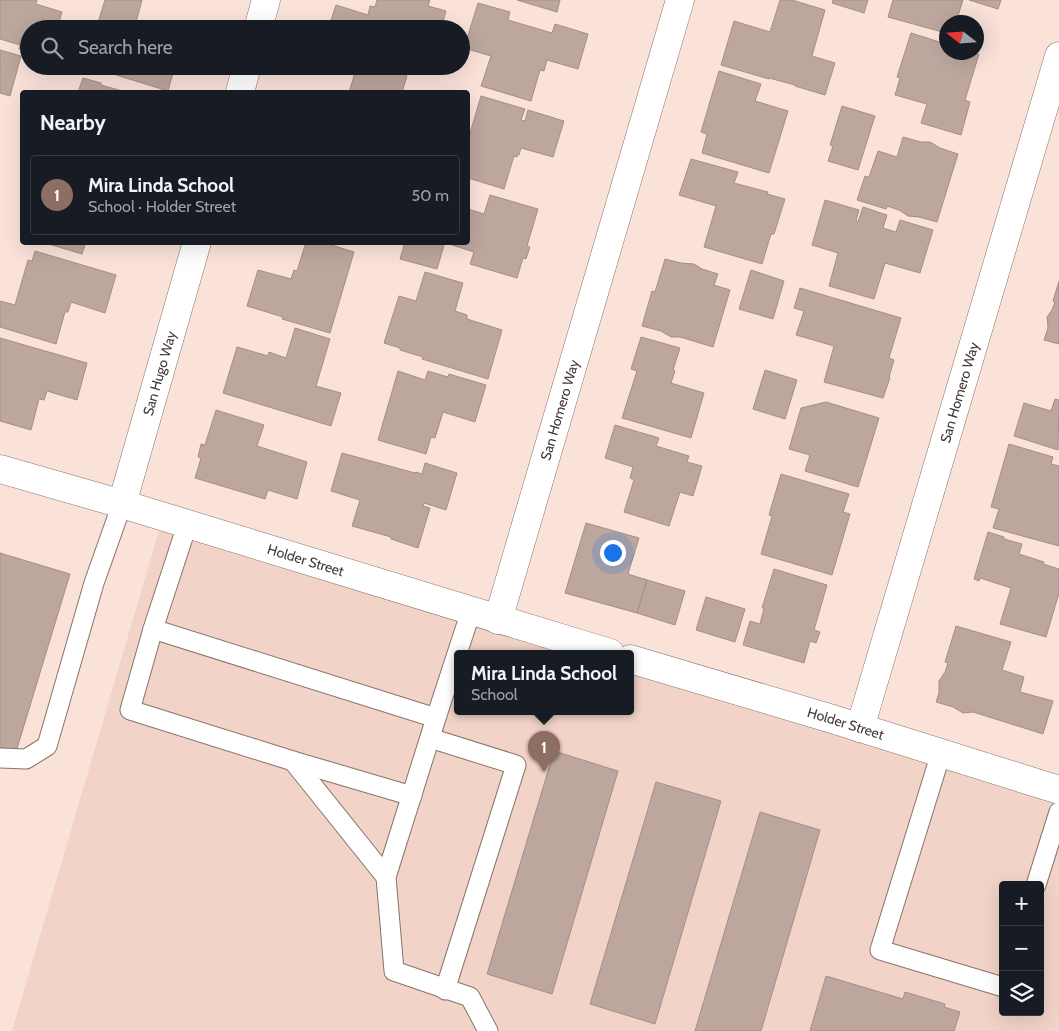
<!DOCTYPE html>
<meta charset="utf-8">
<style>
:root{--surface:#171b24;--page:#20242c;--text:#f1f3f6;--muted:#9ea1a6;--line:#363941;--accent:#7054ce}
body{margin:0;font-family:Cabin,sans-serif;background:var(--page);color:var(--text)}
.controls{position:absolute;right:15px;bottom:15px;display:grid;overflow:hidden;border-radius:5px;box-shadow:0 5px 20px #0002}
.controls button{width:45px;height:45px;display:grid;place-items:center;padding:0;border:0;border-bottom:1px solid var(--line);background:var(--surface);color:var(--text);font:25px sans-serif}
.compass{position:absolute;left:939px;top:15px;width:45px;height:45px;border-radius:50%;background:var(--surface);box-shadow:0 5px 20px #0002;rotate:287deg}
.you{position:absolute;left:612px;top:552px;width:18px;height:18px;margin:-12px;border:4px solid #fff;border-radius:50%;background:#1a73e8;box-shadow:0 0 0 8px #1a73e833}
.badge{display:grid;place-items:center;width:32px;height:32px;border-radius:50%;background:var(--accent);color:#fff;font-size:16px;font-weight:700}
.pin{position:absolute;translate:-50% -41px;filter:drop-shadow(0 1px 2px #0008)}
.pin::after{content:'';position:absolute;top:26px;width:18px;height:15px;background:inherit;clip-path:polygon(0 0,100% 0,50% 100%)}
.popup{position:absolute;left:454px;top:650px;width:180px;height:65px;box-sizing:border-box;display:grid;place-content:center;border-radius:5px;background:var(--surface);filter:drop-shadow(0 1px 4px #0005);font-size:16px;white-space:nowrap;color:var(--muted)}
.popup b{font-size:19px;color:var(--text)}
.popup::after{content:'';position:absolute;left:50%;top:100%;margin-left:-10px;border:10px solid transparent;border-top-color:var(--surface)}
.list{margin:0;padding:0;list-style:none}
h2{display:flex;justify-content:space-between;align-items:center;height:65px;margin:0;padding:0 20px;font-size:21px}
h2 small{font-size:16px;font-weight:400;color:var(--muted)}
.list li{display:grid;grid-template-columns:32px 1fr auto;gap:15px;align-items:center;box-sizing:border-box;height:80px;margin:0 10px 10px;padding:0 10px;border:1px solid var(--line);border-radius:5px}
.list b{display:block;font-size:19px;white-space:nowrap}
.list p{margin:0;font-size:16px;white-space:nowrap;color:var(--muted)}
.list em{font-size:16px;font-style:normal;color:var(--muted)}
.icon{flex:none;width:28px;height:28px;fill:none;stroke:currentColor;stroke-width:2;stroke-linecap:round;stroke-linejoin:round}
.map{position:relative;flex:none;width:1059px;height:1031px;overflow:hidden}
.search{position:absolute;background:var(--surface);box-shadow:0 5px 20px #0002;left:20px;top:20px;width:450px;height:55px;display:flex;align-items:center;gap:12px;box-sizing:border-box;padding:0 18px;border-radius:28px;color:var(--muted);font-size:19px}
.panel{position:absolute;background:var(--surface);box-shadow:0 5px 20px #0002;left:20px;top:90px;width:450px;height:155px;border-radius:5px}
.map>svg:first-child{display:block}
</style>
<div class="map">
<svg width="1059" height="1031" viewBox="0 0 1059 1031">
<rect width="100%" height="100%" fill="#fae2d9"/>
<path fill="#f2d3c7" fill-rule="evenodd" d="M163,517L610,653H458V711H630V659L1059,790V1031H12ZM1003,885H1040V1012H1003Z"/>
<g fill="#bca69d" stroke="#a48f86">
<path d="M0,0H37L36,4L62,12L57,29H29V52L19,49L20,45L0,39Z"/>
<path d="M105,0H142L135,26L145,29H96Z"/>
<path d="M377,0H430L428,6L446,11L441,29H328L336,5L368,15L370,6L375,7Z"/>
<path d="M517,0H560L557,12Z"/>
<path d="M780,0H792L825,10L812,56L835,63L825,95L795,86V85L769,78V79L721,65L734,21L770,32Z"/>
<path d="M833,0H868L864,13L832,3Z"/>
<path d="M893,0H963L956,22H946V33L888,17Z"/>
<path d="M969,0H1001L998,9Z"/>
<path d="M478,3L510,12L508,20L552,33L555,24L588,34L578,69L547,60L544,71L540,70L531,101L481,86L491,56L464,48Z"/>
<path d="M911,33L946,44V52L979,54L965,100L970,102L961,135L921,123L927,104L895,95L900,78L897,77Z"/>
<path d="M0,50L21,56L10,96L0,93Z"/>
<path d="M87,66H175L168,91Z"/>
<path d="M357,66H373L407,76L402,92H346V91L349,92Z"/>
<path d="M407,66H437V69L432,67L431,73Z"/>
<path d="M719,71L761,84L755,101L788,111L769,173L702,153L707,134L701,132Z"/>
<path d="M83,78L101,83V85L126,92H78Z"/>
<path d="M481,96L525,109L521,120L525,121L528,110L564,121L553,157L521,148L519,155L518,154L517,157L514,156L504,189L468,178V140Z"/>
<path d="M842,106L875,116L858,170L828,161L833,146L830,145Z"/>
<path d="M903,137L921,142H930L940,148L958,154L937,222L919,217L908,216L899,210L887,206L886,209L857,200L865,176L869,177L878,151L897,157Z"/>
<path d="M691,159L738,172L734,183L768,192L767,194L785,199L774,234H771L762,264L704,247L716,206L679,195Z"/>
<path d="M490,195L538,209L527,246L530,247L526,259L523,258L517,278L470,264L474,252L452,245L453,242H468V209L484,214Z"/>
<path d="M825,200L859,210L856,221L858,222L863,207L887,215L883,228L896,232L900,220L933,230L920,273L885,263L874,299L829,286L838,253L812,245Z"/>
<path d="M42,242H86L82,254Z"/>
<path d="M306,242H322L354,252L330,333L282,319L283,317L247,306L258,270L291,279L294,270L297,271Z"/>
<path d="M405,242H445L437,269L400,259Z"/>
<path d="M35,251L116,275L105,313L71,302L68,312H65L56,344L0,327V301L15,305L28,260L32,261Z"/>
<path d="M665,259L681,263L694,264L702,269L718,274L714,285L730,290L713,347L680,337H671L661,331L642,326L652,291L655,292Z"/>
<path d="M751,270L784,281L773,319L739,309Z"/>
<path d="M425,272L463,283L455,311L467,315V319L502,330L488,379L422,359L423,357L400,350V348L384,343L399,296L416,301Z"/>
<path d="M1059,281V344L1044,340L1048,328L1047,317L1052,310L1055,302L1053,301Z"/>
<path d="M800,288L901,318L889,358L894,360L889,377L890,378L883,398L824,382L834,346L796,335L804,311L794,308Z"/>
<path d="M295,328L330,339L316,386L341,393L331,426L223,393L237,347L268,356L269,352L286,358Z"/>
<path d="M641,337L680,348L673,370L675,371L671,383L704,393L691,438L622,418L637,371L631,369Z"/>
<path d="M0,338L87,363L77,400L47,391L44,400L39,399L31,430L0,421Z"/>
<path d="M765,370L797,380L785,419L753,409Z"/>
<path d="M398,371L425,380L428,371L448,377L449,374L486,385L475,422L443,412L435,438L431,437L426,454L378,440Z"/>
<path d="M1055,399L1059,400L1058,450L1014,436L1024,403L1051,411Z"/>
<path d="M826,402L879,418L858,487L805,471L810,455L789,449L801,408Z"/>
<path d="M216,410L264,425L257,446L307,462L297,499L268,490L265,499L195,478L201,458L198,457L201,444L205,445Z"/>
<path d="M615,425L659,438L656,446L689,456L687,462L702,466L693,496L680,492L669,526L624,512L634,480L630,478L633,467L605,458Z"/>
<path d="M1009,444L1053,457L1051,464L1059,466V546L993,528L999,509L991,507Z"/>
<path d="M342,453L415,473L416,472L422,474L425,463L457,473L446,510L424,503L423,506L430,508L418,548L391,539V537L352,526L360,500L331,491Z"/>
<path d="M781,474L849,494L843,512L850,514L832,575L761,554L772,516L769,515Z"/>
<path d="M586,523L639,538L628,574L647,580L637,613L565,593Z"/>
<path d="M988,532L1004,537V539L1022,544L1019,554L1044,562L1043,564L1059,569V593L1046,637L1000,624L1011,588L980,578L979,581L974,579Z"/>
<path d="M0,553L70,574L16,752L0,747Z"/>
<path d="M774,569L827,585L814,630L820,632L816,643L810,641L804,663L743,645L750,621L760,624L764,608H762Z"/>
<path d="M647,580L685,591L675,625L637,613Z"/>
<path d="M706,597L745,609L735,642L696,630Z"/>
<path d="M956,626L1011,642L1002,670L1024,677L1020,692L1053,701L1043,734L973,712L963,713L953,707L936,702L939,693V681L945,672L948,663L945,662Z"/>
<path d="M554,751L618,771L552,994L487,974Z"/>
<path d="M656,782L721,801L655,1024L590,1004Z"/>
<path d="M760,812L820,830L761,1031H695Z"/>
<path d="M826,976L903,999L905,992L945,1004L944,1007L960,1012L954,1031H810Z"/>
</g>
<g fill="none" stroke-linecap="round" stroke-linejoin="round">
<defs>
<g id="service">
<path d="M187,525L153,629L436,718L471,611"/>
<path d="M153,629L130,710L293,761L386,877"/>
<path d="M436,718L386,877L394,971L470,997L488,1031"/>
<path d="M430,738L516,765L445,990"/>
<path d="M941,753L880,950L1003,987"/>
<path d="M0,758L26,759L47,746L94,583L122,504"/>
<path d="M293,761L412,796"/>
<path d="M1036,885L1059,812"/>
</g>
<g id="minor">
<path d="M258,29L266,0"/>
<path d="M240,92L247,66"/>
<path id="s1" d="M122,504L197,242"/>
<path id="s2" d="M498,620L680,0"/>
<path id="s3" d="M860,728L1059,56"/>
</g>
<g id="tertiary">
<path id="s4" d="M0,469L122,504L610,653"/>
<path id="s5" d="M630,659L829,718L1059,790"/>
</g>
</defs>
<use href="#service" stroke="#88736b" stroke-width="21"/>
<use href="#minor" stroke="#88736b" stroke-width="29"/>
<use href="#tertiary" stroke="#88736b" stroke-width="29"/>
<use href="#service" stroke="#fff" stroke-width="19"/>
<use href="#minor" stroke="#fff" stroke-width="28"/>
<use href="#tertiary" stroke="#fff" stroke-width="28"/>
</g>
<g text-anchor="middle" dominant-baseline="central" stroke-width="5" stroke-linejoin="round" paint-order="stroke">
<g font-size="14" fill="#433936" stroke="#fcf3ef">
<text stroke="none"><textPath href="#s1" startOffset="136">San Hugo Way</textPath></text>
<text stroke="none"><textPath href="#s3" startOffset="350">San Homero Way</textPath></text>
<text stroke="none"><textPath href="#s2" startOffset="219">San Homero Way</textPath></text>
<text stroke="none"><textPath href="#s4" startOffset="319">Holder Street</textPath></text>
<text stroke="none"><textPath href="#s5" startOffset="225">Holder Street</textPath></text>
</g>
</g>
</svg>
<div class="controls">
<button>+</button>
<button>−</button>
<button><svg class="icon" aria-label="layers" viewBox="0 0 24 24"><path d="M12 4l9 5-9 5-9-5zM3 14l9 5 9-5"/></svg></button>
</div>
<svg class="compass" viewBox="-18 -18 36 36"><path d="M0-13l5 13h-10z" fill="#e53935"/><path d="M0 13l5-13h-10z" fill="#9ea1a6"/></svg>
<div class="you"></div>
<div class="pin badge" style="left:544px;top:772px;background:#8d6e63">1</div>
<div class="popup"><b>Mira Linda School</b>School</div>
<div class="search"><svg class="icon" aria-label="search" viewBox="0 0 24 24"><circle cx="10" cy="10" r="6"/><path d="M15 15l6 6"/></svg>Search here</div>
<section class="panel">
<h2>Nearby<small></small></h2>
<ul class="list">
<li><span class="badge" style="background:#8d6e63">1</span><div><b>Mira Linda School</b><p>School · Holder Street</p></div><em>50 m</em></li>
</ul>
</section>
</div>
